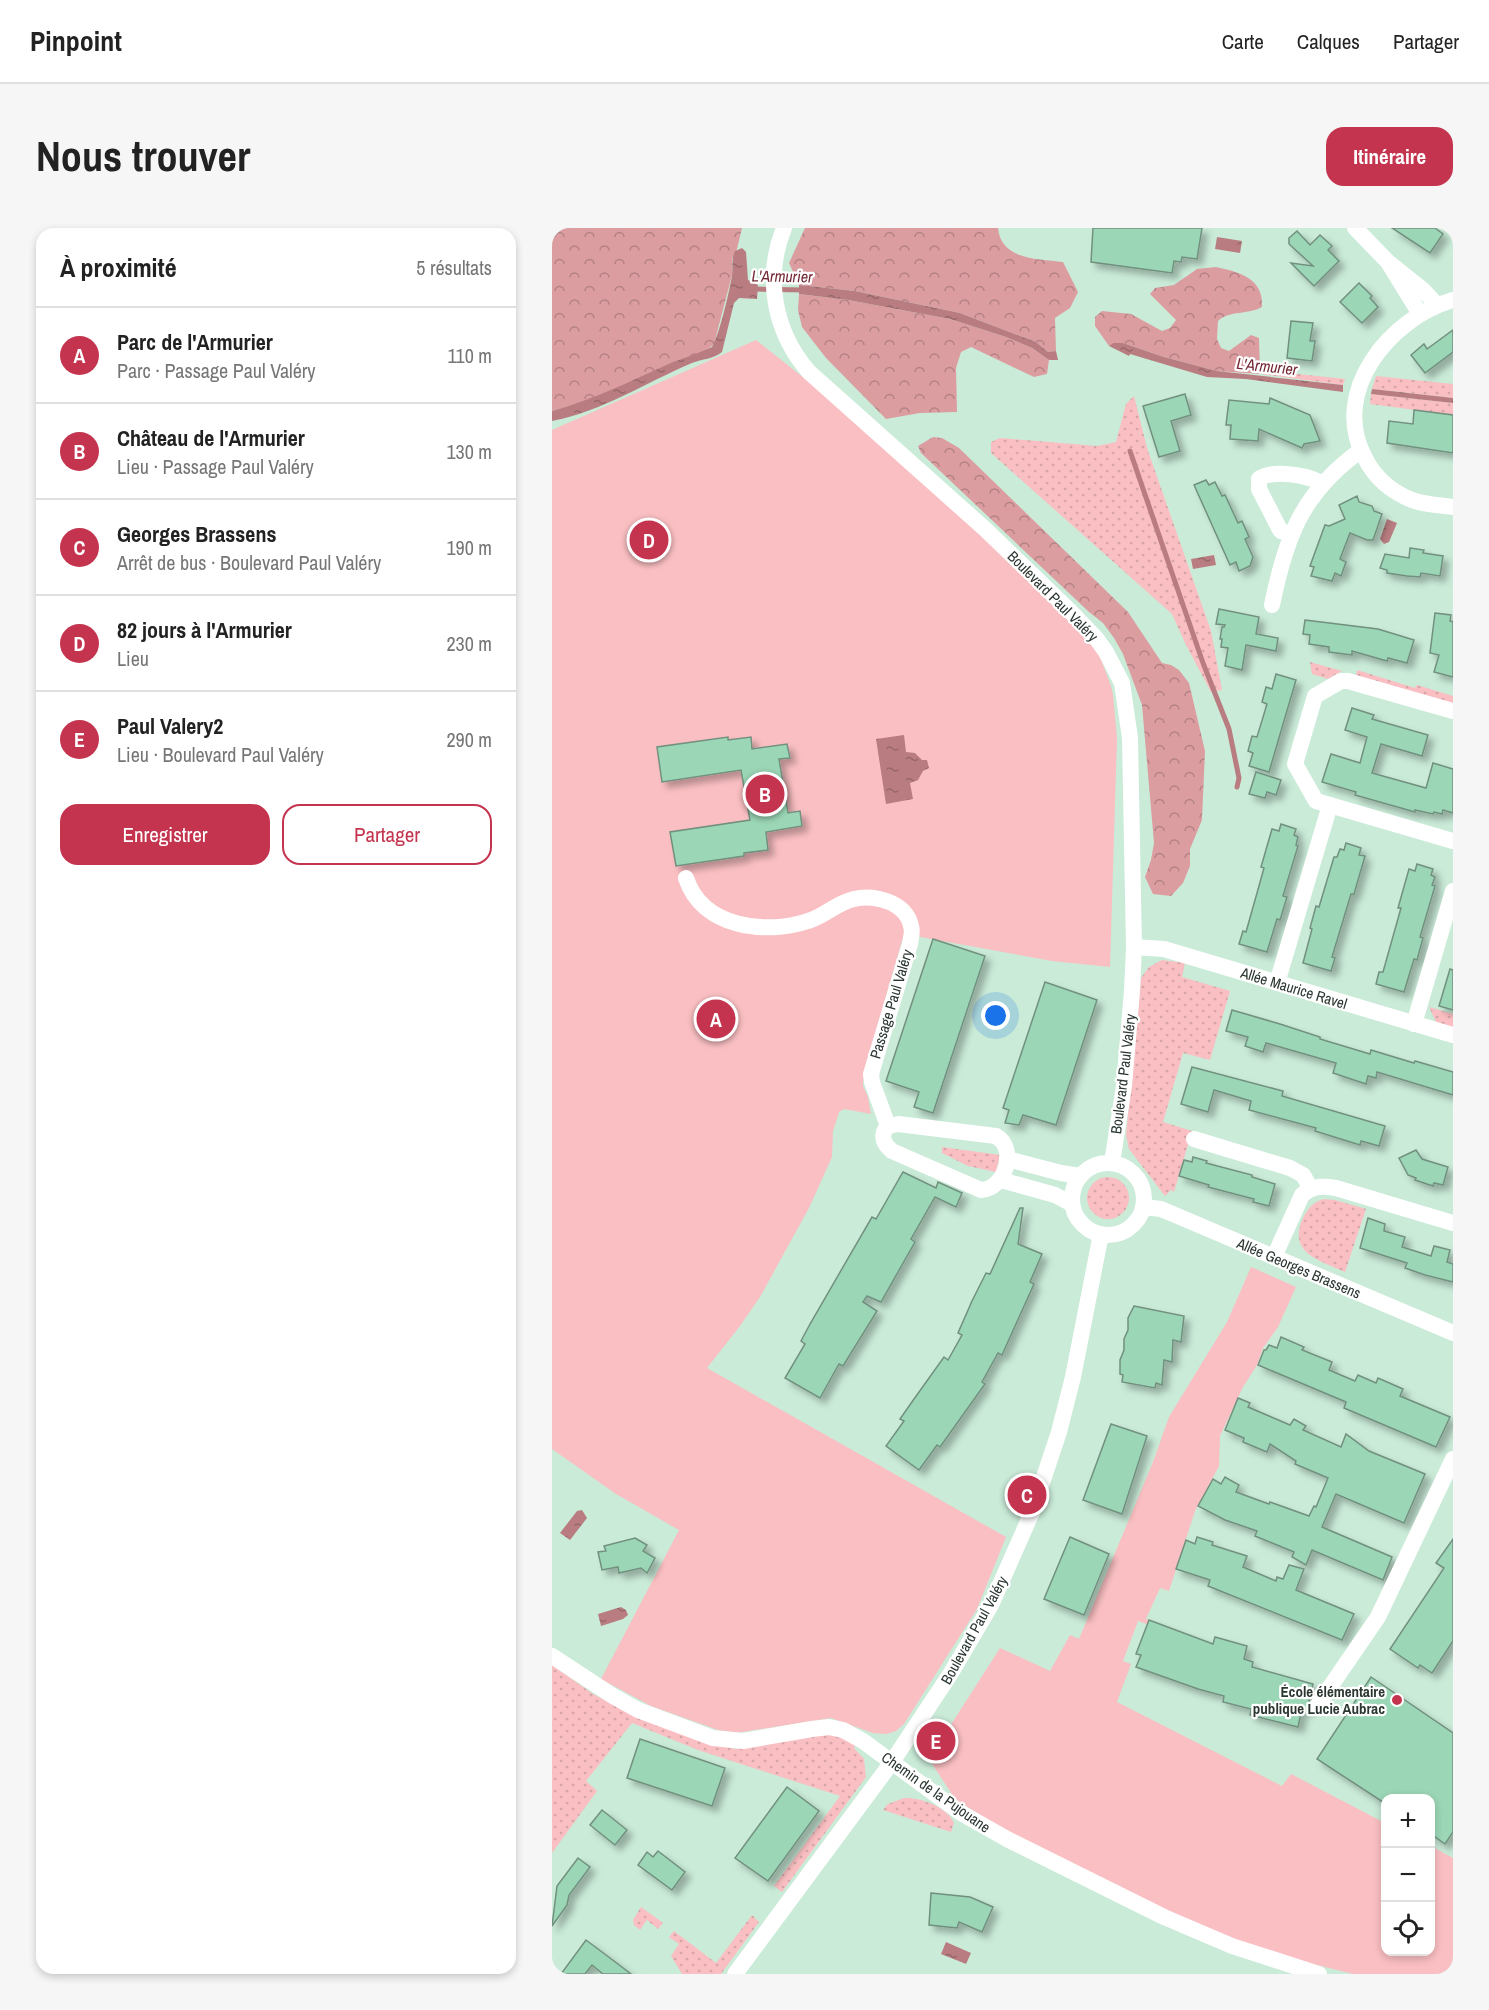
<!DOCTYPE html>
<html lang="fr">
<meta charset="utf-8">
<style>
:root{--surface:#fff;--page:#f6f6f6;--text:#222;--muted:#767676;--line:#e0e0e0;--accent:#c4344f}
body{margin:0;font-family:"Archivo Narrow",sans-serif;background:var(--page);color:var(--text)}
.controls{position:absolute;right:18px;bottom:18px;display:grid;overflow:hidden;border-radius:12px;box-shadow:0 3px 9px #0003}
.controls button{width:54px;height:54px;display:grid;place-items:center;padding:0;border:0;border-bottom:2px solid var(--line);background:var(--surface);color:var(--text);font:30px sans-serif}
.you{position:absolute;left:444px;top:788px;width:21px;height:21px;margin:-15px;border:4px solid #fff;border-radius:50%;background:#1a73e8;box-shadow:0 0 0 9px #1a73e833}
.badge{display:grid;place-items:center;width:39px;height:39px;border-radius:50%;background:var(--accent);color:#fff;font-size:20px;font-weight:700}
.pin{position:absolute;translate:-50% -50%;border:3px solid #fff;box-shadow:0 2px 6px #0006}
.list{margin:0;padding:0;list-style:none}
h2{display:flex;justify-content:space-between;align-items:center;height:78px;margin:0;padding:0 24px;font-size:26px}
h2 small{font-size:20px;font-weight:400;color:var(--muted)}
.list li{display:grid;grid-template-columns:39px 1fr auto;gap:18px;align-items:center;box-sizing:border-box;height:96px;padding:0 24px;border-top:2px solid var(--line)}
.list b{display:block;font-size:22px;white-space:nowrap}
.list p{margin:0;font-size:20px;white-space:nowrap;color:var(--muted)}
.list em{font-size:20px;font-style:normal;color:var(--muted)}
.actions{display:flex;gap:12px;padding:18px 24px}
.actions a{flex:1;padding:14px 0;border:2px solid var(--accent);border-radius:18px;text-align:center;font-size:21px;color:var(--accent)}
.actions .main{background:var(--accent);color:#fff}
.icon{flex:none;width:33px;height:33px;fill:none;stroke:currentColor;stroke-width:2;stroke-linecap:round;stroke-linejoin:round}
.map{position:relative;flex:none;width:901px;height:1746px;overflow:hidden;border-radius:18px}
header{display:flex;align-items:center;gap:36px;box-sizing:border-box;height:84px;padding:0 30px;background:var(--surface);border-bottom:2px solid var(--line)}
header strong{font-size:28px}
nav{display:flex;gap:33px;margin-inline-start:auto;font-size:21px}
.intro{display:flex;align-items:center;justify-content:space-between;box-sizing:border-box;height:144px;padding:0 36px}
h1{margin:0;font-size:42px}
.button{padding:15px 27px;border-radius:18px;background:var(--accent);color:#fff;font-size:21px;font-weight:700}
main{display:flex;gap:36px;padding:0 36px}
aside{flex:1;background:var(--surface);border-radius:18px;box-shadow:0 3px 9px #0003}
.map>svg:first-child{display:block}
</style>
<header>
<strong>Pinpoint</strong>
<nav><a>Carte</a><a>Calques</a><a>Partager</a></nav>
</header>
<div class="intro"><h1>Nous trouver</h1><a class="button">Itinéraire</a></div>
<main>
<aside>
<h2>À proximité<small>5 résultats</small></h2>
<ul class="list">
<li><span class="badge">A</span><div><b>Parc de l'Armurier</b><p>Parc · Passage Paul Valéry</p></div><em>110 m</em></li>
<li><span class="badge">B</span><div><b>Château de l'Armurier</b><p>Lieu · Passage Paul Valéry</p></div><em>130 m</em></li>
<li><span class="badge">C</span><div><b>Georges Brassens</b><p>Arrêt de bus · Boulevard Paul Valéry</p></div><em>190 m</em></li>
<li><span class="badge">D</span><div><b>82 jours à l'Armurier</b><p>Lieu</p></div><em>230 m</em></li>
<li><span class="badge">E</span><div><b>Paul Valery2</b><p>Lieu · Boulevard Paul Valéry</p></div><em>290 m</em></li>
</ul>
<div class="actions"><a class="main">Enregistrer</a><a>Partager</a></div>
</aside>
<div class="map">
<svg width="901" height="1746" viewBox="0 0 901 1746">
<defs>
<pattern id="grass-dots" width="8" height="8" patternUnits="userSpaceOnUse" patternTransform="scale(1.5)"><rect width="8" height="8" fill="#fabfc2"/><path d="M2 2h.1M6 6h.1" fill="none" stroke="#d6a5a7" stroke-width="1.8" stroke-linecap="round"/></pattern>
<pattern id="forest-crowns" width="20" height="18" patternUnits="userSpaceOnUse" patternTransform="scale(1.5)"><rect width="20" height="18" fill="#dc9da1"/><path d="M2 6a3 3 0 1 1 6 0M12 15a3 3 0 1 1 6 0" fill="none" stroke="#b38184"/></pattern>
<pattern id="water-ripples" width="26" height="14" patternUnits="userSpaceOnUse" patternTransform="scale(1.5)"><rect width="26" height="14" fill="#b97d81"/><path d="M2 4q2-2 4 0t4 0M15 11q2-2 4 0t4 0" fill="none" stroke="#97676a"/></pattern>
<filter id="shadow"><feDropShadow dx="5.5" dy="5.5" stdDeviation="3" flood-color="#0004"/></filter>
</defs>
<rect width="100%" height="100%" fill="#caebd8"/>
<g fill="url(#grass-dots)">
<path d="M709,142L793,151L791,157L708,146Z"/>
<path d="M824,148L901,156V170L820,161Z"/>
<path d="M819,166L901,175V187L818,176Z"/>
<path d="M582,168L595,220L659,403L670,462L659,464L634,417L620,386L439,225V214L448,210L545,218L564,214L574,176Z"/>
<path d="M758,434L790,443L776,451L760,446Z"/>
<path d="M805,442L863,460L865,457L901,468V476L804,448Z"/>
<path d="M610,732L633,735L630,749L678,763L658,832L631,825L611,894L640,903L622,964L619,962L613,968L577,921L574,907L589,750L597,739Z"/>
<path d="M877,779L901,786V801L885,796Z"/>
<path d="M390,919L448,927L444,944L416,938L390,925Z"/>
<circle cx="556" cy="970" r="21"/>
<path d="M772,971L783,972L814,981L793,1044C767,1032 735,1025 751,990C756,980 761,974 772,971Z"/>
<path d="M0,1437L41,1466L91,1492L183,1521L275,1506L291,1510L303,1517L302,1520L312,1531L314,1549L230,1664L222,1658L288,1568L146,1522L80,1495L34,1553L45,1563L0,1625Z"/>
<path d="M352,1570C368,1569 395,1579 402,1595L399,1604L331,1582L336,1576Z"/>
<path d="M89,1679L111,1695L106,1701L95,1692L88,1702L82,1697L81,1692Z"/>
<path d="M200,1687L207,1694L169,1746H130L119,1728L127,1716L117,1709L122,1703L164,1735Z"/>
</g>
<g fill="url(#forest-crowns)">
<path d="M0,0H190L185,21L180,31V47L162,116C151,127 134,128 120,135C80,153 42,172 0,183Z"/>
<path d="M253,0H446C449,32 486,31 511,34L526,64L518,80L503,90L504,123L496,124L484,114L408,85L303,63L247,57L237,35Z"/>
<path d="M664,39C687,44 712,50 710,79C696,87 678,82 666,93L665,111L669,120L677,123L699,107L707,110L708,146L665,143L612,129L571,115H561L557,118L543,98V89L550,83L579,86L610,103L618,100L624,92L598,66L603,60L622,57L645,41Z"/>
<path d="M247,66L296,72L398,91L454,109L480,120L497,132L495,146L482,149L419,119L409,124L404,140L405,184L368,185L334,191L274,130L250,99L246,82Z"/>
<path d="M381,209L390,210L407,220L576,384L610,435L619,437L627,442L637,455L653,523L650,592L638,621V638L631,655L619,668L601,666L593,649L599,632L602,615L590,477L571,426L562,410L551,395L537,384L369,225L366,218Z"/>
</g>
<g fill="#fabfc2">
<path d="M204,112L285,176L511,383L539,415L548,429L559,458L561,467L565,510L558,739L500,733L352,706L312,844L311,858L316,869L319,886L292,881L287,884L281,903L280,929L257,980L208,1069L188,1098L155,1140L454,1309L425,1381L352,1496L344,1503L335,1506L321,1505L279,1490L184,1505L166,1502L99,1478L49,1451L127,1302L64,1266L0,1221V202Z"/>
<path d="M699,1039L744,1059L726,1099L711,1120L705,1137L691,1159L668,1208L667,1238L643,1283L617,1363L608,1360L594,1391L597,1392L595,1396L586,1393L571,1433L579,1436L565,1474L730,1558L739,1546L833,1595L834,1724H878L879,1618L901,1630V1746H801L737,1730L681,1711L618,1685L444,1597L403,1571L377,1531L448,1420L498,1443L518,1407L527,1411L601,1234L617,1189L675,1094Z"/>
</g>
<g fill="url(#water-ripples)">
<path d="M665,9L690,13L688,25L663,21Z"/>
<path d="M190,20L194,24L196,52L206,57L205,71L187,70L182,75L170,124C162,131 150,131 140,135C93,155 51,183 0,193V183C43,171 81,152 121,134C134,129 147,125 160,119C168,105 177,64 180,48C181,39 179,32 183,23Z"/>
<path d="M247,57L303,63L408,85L484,114L496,124L504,123L506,132H497L480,120L454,109L398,91L296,72L247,66Z"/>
<path d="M561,115H571L612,129L665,143L791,157V164L694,151L655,149L578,126L577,128L557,118Z"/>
<path d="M820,161L901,170V175L819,166Z"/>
<path d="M835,291L845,295L837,314L832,316L828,311Z"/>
<path d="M662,327L664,337L641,341L639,331Z"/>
<path d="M352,507L354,524L363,525L370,532H375L377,540L371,543L366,552L358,555L361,571L334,576L324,511Z"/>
<path d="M30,1282L35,1290L18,1312L8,1305L25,1283Z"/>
<path d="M69,1379L74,1382L76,1387L71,1391L49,1398L46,1386Z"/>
<path d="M394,1714L419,1725L414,1736L389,1726Z"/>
</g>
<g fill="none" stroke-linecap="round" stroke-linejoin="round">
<g stroke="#b97d81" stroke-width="5">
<path d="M202,61L253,62"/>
<path d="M578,223L651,435L677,501L687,550L685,559"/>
</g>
</g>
<g fill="#9bd6b6" stroke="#72907f" stroke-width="1.5" filter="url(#shadow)">
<path d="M541,0H650L645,31L630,29L629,34L622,33L620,45L539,34Z"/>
<path d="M840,0H883L891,6L878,25Z"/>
<path d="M745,3L758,17L768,7L780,18L776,22L787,33L762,58L739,35L761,38L737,16V10Z"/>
<path d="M807,55L820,68L818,70L826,79L810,95L788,74Z"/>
<path d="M739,93L761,95L758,113H763L760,133L735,130Z"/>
<path d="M901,102V124L873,145L859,127L872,116L875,121Z"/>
<path d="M633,166L639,187L619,193L628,223L607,229L591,178Z"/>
<path d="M718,170L758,187L768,213L752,216L750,220L707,201L706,213L678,211L679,197H674L677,172L717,176Z"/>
<path d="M862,182L901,187V225L835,215L837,193L861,196Z"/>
<path d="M654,252L657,257L663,254L670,268L673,267L686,295L690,293L697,309L693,311L701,329L698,338L687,343L684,334L678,337L642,257Z"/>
<path d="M805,268L807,274L820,278L822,283L830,286L821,312H815L798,305L788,331L794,334L789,348L783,345L780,353L759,348L762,339L758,338L773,297L777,298L793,291L787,277Z"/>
<path d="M858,320L872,322L871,325L891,328L888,348L869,345L868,349L855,348L835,345V342L828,340L833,326L857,330Z"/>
<path d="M667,381L707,389L704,406L726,410L724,423L694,417L690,442L673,438L676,420L669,419L670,411H668L670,399H672L673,397L664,396Z"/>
<path d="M883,385L899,387L898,393L901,394V449L882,444L887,427L878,425Z"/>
<path d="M753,392L826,401L862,412L855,435L836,430L835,433L800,423V427L777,424V419L757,416L758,407L751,406Z"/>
<path d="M724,446L744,452L717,544L697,538L701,525L696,523L700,508L705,509L715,476L710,474L714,459L720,461Z"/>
<path d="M800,480L822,487L820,491L876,507L870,528L829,516L820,545L874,560L881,535L901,541V585L891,582L890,586L882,584L881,586L863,582V584L803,567L804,564L770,554L779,526L808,535L815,509L793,502Z"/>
<path d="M176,509V512L199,509L200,521L235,516L238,530L227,531L236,585L248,583L250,598L214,604L216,622L192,625V628L124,638L118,604L198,592L189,542L110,554L105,519Z"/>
<path d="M704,544L729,552L724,567L715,564L713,570L697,566Z"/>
<path d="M729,596L744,601L742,607L746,609L744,617L746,618L731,668L735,669L728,692L725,691L715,724L687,716L691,703L694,704L705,665L712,640L709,639L720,601L727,603Z"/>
<path d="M794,615L809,620L807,627L813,628L802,666H799L780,729L783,730L779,743L751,735L760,701L758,700L764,678L767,679L782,629H785L788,621L792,622Z"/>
<path d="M865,636L881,641L879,647L883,649L880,657L883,658L868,709L871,710L865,732L862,731L852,764L824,756L827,744H831L849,680H846L857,641L863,643Z"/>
<path d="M381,711L433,728L381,885L362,879L367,864L334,853Z"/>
<path d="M898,741L901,742V782L887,778Z"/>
<path d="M493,754L545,772L504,897L471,887L467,897L453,895L457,882L451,880Z"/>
<path d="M680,782L728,796L768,809V811L818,826L819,822L862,835L863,833L901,844V867L825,844L824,850L816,848L814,856L781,845L784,835L714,815L711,824L693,818L696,809L674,803Z"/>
<path d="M640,839L731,863L730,868L833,898L827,918L809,913L808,917L763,903L764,900L697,882L699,873L662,862L656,884L629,876Z"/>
<path d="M864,922L870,931L896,939L891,957L882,955L881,958L863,952L864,950L856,947L847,930Z"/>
<path d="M641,929L655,933L654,935L700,947V949L723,956L717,978L701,974L702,971L656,959L657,957L627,948L632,932L640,934Z"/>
<path d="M351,944L384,960L386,954L410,965L404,979L383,969L359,1011L363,1014L329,1074L315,1068L311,1074L325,1083L291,1138L287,1136L268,1170L233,1150L253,1116L249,1113L258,1096L320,989L324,991Z"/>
<path d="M468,980H471L466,1016L490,1026L478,1054L482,1056L450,1127L446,1125L430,1154L433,1156L388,1219L385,1217L367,1242L334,1218L352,1193L348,1191L362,1171L392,1129L396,1132L410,1107L406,1105L420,1073L434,1045L438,1046Z"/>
<path d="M816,990L833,996L832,1003L853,1009L850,1019L879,1028L882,1018L898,1022L895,1034L901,1036V1054L873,1047L853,1040L855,1035L808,1020Z"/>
<path d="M582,1078L632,1088L629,1114L621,1112L620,1134L612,1132L610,1157L604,1155L603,1160L570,1154L571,1147L568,1146V1132L572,1122V1111L576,1102V1090Z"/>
<path d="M729,1109L752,1119L750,1122L780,1134L777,1142L803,1153L806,1147L824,1155L826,1150L851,1161L848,1168L898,1189L884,1219L792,1180L794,1174L706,1137L712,1122H714L717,1117L725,1120Z"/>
<path d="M686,1170L698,1175L696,1179L738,1197L742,1191L754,1198L751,1202L789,1219L794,1206L817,1223L873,1246L852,1295L784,1266L770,1299L840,1329L831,1352L760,1322L754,1337L740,1329L742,1324L703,1308L705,1303L673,1292L646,1278L661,1251L669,1256L673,1249L687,1257L684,1264L717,1276L718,1274L757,1288L762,1278L764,1279L776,1250L743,1236L744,1233L718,1216L715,1224L691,1214L692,1210L673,1202Z"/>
<path d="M559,1196L595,1208L570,1286L531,1272Z"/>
<path d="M518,1309L557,1326L532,1387L492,1371Z"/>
<path d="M645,1309L661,1314L660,1317L695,1328L691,1339L724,1353L725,1349L731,1351L737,1337L752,1341L744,1362L802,1386L790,1412L656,1358L658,1352L624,1341L634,1312L643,1316Z"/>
<path d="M83,1310L95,1317L91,1323L103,1330L95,1345L89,1340L67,1345L66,1339L50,1342L46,1324L54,1323L52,1318Z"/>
<path d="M901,1311V1413L880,1445L868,1437L866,1440L838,1421L892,1340L884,1335Z"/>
<path d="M597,1392L661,1416L663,1409L695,1418L692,1431L701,1434L700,1439L761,1456L755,1482L750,1481L746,1499L698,1487L699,1481L671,1474L672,1468L646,1461L584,1439L589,1427L584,1426Z"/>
<path d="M819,1449L901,1505V1604L893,1616L879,1606V1570H834V1576L765,1531Z"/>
<path d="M88,1511L173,1540L160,1578L75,1550Z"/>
<path d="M235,1559L267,1583L216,1653L183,1630Z"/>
<path d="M50,1582L75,1602L63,1617L38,1597Z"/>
<path d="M106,1623L133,1644L120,1662L86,1637L95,1624L101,1629Z"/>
<path d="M26,1630L38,1639L17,1667L15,1677L0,1698L5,1658Z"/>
<path d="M379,1665L418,1669L441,1679L430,1704L407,1694L405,1700L377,1697Z"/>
<path d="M34,1712L58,1730L79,1746H51L40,1737L33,1746H9Z"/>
</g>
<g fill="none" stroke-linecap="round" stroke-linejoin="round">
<g stroke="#fff" stroke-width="16">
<path d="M232,0C212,49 222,104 257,144L433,301L518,383L544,410L554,424L570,455L578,510L582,719L580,763L572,858L560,935"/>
<path d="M803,0L836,34"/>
<path d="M901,72C838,90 777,164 813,230C823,250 840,264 860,272C873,277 888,277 901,279"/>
<path d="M868,86L836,34L871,62L885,77"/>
<path d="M740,306L729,303L727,300L707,261V251C718,241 759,247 770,256"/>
<path d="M720,377C734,308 750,265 809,222"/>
<path d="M901,483L796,453H789L763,468L743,536L764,573L901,613"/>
<path d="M134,650C150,700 214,707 256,693C273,688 284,675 302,671C322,666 354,674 359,698C361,703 359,710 358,716L319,846L320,854L336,898"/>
<path d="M582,719L612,721L901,807"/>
<path d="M725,755L778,577"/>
<path d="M862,796L901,663"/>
<path d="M346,896L444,908C466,921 453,961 429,962L340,923C332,917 327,907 336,898Z"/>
<path d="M642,911L738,940L751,947L759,961"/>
<path d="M455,931L509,945L528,948"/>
<circle cx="556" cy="971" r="36"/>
<path d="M449,952L503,967L520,976"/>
<path d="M591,979L609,981L901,1105"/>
<path d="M722,1029L750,967C761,957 771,958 784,960L901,995"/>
<path d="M0,1428L61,1468L86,1482L161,1510L191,1513L260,1501L277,1499L291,1502L311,1513L409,1585L455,1611L612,1689L680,1718L767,1746"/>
<path d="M765,1478L826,1389L901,1231"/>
<path d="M183,1746L340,1534L399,1445L439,1377L481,1282L507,1204L521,1149L549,1006"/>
</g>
</g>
<circle fill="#c4344f" stroke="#fff" stroke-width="2" cx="845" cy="1472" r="6"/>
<g text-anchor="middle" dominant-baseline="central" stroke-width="4.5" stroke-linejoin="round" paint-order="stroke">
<g font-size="15" fill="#2b3730" stroke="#fff">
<text transform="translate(501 368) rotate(45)">Boulevard Paul Valéry</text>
<text transform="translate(742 760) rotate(17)">Allée Maurice Ravel</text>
<text transform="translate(339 776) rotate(-73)">Passage Paul Valéry</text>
<text transform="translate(571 846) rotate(-83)">Boulevard Paul Valéry</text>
<text transform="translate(747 1040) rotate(23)">Allée Georges Brassens</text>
<text transform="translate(422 1402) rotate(-61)">Boulevard Paul Valéry</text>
<text transform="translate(384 1564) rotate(35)">Chemin de la Pujouane</text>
</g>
<g font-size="15" font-weight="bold" fill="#2b3730" stroke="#fff" text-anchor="end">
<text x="833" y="1463">École élémentaire<tspan x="833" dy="17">publique Lucie Aubrac</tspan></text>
</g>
<g font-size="16" font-style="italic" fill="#732833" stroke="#fff">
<text transform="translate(230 48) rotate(1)">L'Armurier</text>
<text transform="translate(715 138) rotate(6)">L'Armurier</text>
</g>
</g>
</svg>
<div class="controls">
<button>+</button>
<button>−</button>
<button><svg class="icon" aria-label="locate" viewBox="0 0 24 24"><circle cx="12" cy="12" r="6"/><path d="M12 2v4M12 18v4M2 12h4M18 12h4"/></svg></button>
</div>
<div class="you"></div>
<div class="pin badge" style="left:164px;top:791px">A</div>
<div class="pin badge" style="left:213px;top:566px">B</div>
<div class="pin badge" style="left:475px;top:1267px">C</div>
<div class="pin badge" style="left:97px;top:312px">D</div>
<div class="pin badge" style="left:384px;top:1513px">E</div>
</div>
</main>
